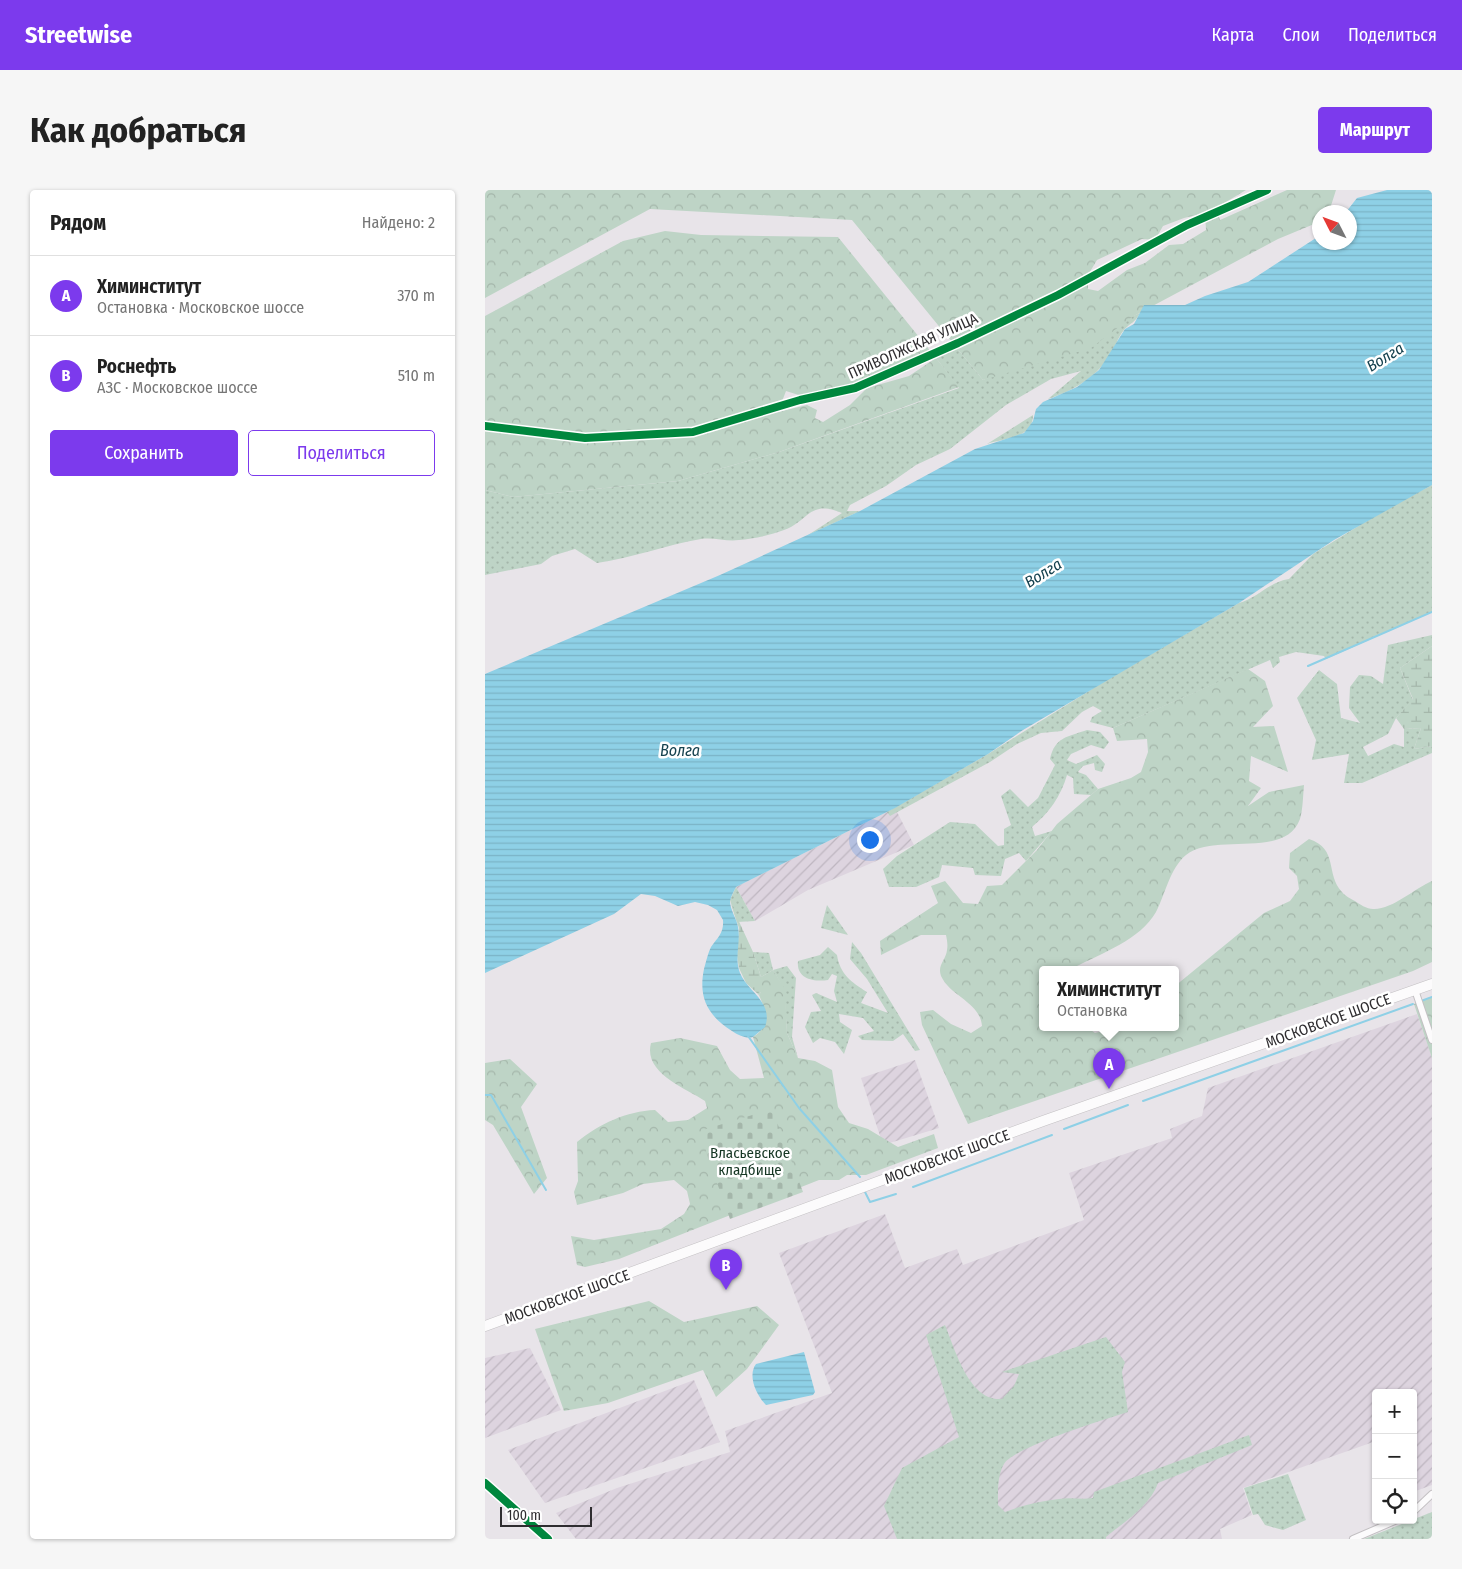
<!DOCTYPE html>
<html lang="ru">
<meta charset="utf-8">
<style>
:root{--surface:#fff;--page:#f6f6f6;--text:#222;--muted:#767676;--line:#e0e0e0;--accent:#7c3aed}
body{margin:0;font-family:"Fira Sans Condensed",sans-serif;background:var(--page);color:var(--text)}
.controls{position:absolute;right:15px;bottom:15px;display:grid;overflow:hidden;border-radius:5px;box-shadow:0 1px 4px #0004}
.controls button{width:45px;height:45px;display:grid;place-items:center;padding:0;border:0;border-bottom:1px solid var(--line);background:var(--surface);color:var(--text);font:25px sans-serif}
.compass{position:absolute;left:827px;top:15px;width:45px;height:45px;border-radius:50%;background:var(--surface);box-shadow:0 1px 4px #0004;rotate:312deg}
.scale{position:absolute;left:15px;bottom:12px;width:92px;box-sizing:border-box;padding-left:5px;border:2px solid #2f2d30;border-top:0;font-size:14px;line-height:18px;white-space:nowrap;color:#2f2d30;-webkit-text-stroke:4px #fff;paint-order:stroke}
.you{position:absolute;left:384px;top:649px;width:18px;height:18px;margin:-12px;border:4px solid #fff;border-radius:50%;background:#1a73e8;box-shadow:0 0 0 8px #1a73e833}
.badge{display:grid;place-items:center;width:32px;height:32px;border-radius:50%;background:var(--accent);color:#fff;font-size:16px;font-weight:700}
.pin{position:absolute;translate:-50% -41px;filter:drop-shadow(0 1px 2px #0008)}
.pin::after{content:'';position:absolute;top:26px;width:18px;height:15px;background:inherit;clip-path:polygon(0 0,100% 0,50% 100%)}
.popup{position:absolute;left:554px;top:776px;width:140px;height:65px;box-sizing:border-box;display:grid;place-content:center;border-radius:5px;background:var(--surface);filter:drop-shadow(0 1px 4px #0005);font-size:16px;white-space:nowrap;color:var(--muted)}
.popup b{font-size:19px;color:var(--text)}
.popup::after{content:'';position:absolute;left:50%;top:100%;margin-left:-10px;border:10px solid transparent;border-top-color:var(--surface)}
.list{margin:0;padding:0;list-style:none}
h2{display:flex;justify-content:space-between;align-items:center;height:65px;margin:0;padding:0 20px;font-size:21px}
h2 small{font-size:16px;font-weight:400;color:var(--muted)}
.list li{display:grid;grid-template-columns:32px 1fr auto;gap:15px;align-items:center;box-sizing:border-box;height:80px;padding:0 20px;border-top:1px solid var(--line)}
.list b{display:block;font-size:19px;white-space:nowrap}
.list p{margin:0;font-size:16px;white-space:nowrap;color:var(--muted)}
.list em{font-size:16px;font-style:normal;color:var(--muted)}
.actions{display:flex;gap:10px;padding:15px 20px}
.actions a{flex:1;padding:11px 0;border:1px solid var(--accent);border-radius:5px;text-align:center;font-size:18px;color:var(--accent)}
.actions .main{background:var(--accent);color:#fff}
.icon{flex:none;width:28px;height:28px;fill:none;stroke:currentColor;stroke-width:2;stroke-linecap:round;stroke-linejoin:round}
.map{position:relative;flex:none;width:947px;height:1349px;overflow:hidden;border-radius:5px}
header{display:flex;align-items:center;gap:30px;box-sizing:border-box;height:70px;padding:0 25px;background:var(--accent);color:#fff}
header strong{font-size:24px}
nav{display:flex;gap:28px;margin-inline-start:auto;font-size:18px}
.intro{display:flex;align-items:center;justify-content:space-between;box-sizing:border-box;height:120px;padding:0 30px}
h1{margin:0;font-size:35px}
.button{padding:12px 22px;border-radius:5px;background:var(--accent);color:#fff;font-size:18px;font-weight:700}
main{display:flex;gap:30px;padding:0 30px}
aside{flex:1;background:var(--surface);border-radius:5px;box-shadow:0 1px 4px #0004}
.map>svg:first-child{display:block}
</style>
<header>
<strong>Streetwise</strong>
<nav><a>Карта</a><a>Слои</a><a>Поделиться</a></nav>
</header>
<div class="intro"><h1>Как добраться</h1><a class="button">Маршрут</a></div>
<main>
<aside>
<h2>Рядом<small>Найдено: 2</small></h2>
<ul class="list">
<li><span class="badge">A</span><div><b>Химинститут</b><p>Остановка · Московское шоссе</p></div><em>370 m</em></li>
<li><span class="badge">B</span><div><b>Роснефть</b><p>АЗС · Московское шоссе</p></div><em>510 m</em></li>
</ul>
<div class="actions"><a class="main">Сохранить</a><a>Поделиться</a></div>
</aside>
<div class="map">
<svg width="947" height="1349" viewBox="0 0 947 1349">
<defs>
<pattern id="industrial-furrows" width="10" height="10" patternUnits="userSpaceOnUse" patternTransform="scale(1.25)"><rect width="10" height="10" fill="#ddd4df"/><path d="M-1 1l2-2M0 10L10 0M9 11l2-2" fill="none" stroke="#beb6c0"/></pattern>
<pattern id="grass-dots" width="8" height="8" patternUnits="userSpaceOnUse" patternTransform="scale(1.25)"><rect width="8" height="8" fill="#bed4c6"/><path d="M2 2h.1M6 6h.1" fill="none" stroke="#a4b6aa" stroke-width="1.8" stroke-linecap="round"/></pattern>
<pattern id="forest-crowns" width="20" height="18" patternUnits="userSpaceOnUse" patternTransform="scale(1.25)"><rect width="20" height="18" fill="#bed4c6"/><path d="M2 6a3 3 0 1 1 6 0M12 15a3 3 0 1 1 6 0" fill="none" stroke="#a4b6aa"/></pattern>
<pattern id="wetland-marsh" width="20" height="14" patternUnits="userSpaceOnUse" patternTransform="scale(1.25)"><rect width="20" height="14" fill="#bed4c6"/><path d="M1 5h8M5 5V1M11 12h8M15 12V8" fill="none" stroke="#a4b6aa"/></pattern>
<pattern id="cemetery-stones" width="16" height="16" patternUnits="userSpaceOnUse" patternTransform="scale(1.25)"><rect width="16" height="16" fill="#bed4c6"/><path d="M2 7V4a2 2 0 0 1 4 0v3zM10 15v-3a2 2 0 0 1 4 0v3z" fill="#a4b6aa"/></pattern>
<pattern id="water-rules" width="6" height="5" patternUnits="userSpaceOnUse" patternTransform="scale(1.25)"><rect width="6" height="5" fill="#8ed0e6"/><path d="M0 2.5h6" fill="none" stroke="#7bb3c6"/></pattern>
</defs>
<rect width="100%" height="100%" fill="#e8e4e9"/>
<g fill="url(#industrial-furrows)">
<path d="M410,618L429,655L323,700L270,731L251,697Z"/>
<path d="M932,824L947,867V1295L928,1302V1203H891V1251L758,1298L767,1325L735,1339L737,1349H91L71,1323L132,1298L245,1262L240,1241L347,1203L294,1063L400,1024L420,1078L472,1059L478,1075L599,1030L584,983L687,948L685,939L717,926L723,898Z"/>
<path d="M430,870L454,938L398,955L376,888Z"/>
<path d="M45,1158L76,1220L0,1248V1168Z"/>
<path d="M209,1190L235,1252L60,1313L23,1260Z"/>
</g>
<g fill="url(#grass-dots)">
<path d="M655,123C649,134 646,132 639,140C633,147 629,159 624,167C609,189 587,201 563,209L596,181L566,189L521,215L465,259L431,275L401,296L365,315L362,321H375L323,345L357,323C324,309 324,331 299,340C286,345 268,349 254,350C242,352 229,347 216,349C181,355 147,368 112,373L90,359L67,366L56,374L0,385V300L28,307L193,291L294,262L474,198L451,168L471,157L498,190Z"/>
<path d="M548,225C548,249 519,248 502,254Z"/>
<path d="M947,295V422L841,469L839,466L811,462L794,467L795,472L788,478L785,470L628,538L605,532L607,527L617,521L608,516L597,522L577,541L556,543L532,554L505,572L405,626L402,622L503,564L620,491L754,413C773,408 784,392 804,389L828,364L898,321Z"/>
<path d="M947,445V456L915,478L928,510L911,528L903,544L878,557L883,566L909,554L919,557V539L936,538L929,559L947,556V563L877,593H859L864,564L827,570L831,550L812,508L834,480L852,494L856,528L875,533L864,518L865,497L874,485L886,486L898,494L903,455Z"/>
<path d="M602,540L615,542L624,552L619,559L606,555L586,564L582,570L591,574L612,565L620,574L617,582L610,580L609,573L598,576L593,582L601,585L613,599L606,605L589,604L588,588L582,585C576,606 564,623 547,637L550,646L567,641L541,671L534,663L520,669L516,686L490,685L488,678L457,675L454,687L431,697H404L398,679L412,666L465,632L490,634L513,656L519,655V639L526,635L516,606L525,599L543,617L553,608L570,575L565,569C570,547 582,547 602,540Z"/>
<path d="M251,697L270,731L252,732L245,710Z"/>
<path d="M342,715L363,745L336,738Z"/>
<path d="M367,752L376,763L435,860L430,861L418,844L408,851L377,850L373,846L389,841L378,828L354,824L355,832L367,840L359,864L350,852L335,848L328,853L320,837L326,822L336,821L327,805L331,803L352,812L349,801L352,786L347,784L343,790C329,792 311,789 313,771L335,765L343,757L352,765C355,784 366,792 382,802L376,813L403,823L382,789L365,769Z"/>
<path d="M268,762L284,763L288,780L302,776L311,788L307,847L313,868L302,843L299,799L288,780L276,787Z"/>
<path d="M460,1135C470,1159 484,1212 517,1209L529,1196L534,1184L517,1182L621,1147L640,1172L637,1182L643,1222C621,1229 529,1257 519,1274C512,1286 513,1302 513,1315L520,1322C538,1315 555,1311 574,1309C586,1307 596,1310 608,1308L609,1302L764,1245L767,1255L673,1293C665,1316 639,1332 621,1347V1349H412L399,1316L417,1278L474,1247L441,1145Z"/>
<path d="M803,1284L821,1330L798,1340L780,1335L773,1324L768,1325L759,1298Z"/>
<path d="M947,1322V1349H879Z"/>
</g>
<g fill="url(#forest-crowns)" fill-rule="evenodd">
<path d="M0,0H761L731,18L735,30L802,0H851L844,22H834V32L793,49L647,127L606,158L498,190L367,30L165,19L0,108ZM720,23L721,40L698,54L684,55L660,73L642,80L613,101L603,99V85L612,70L657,49L670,50L678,36L699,28Z"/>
<path d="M180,41L216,45L353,47L447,163C423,173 359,207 336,200L320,207L301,201L293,222L322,215L332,220L330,228L338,232L365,215L382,198L424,186L451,168L474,197L294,262L193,291L28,307L0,300V126L138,51Z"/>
<path d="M763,479L780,491L788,516L768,537L789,536L803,582L766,566L764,591L776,598L763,616L784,602L819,595C818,605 818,619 815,629C800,670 731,642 701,665C685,678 680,705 671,722C655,750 617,763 590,777L589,780H558V838H603L610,843L630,838H690V796L779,723L805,711L814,699L812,686L804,678L805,663L824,649C854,659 840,684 857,702C860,706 866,709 870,711C874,714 882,719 888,719C907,720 930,698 947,691V772L928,781L483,934L437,835L435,822L448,820L466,834L486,843L497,836C495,812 466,807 456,786C452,775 461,770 462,760C463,755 462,750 461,745H436L396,765L395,751L453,713L446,696L460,691L478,713L493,714L502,696L517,695L552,660L572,634L613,599L646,588L656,582L663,562L662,549L632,551L628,538Z"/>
<path d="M288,780L300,799L302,843L313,868L330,871L347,880L353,917L364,933L383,939L413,957L449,944L453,958L381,985H362L354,990H334L134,1069L100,1077L92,1075L86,1046L109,1050L176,1039L199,1024L205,1014L202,1001L189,990L158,994L138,1003L92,1015L89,1002L93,991L92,952C114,934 142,921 170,920L183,932L203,930L222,918L220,911C200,898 158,883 166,853L195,848L232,856L245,880L255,889L279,888L268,847C286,836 281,821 274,805L276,802V787Z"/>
<path d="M947,807V868L929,814Z"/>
<path d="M25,869L52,894L36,917L62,988L49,1004L8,935L0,930V873Z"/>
<path d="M164,1111L199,1132L272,1116L294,1135L262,1179L231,1207L218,1180L123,1213L79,1221L50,1139Z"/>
</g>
<g fill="url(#wetland-marsh)">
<path d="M947,456V556L929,559L936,538L919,539L911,528L928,509L915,478Z"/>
<path d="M246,714L268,762L276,787V802L274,805L261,793L254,778L252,766L254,738Z"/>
</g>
<path fill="url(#cemetery-stones)" d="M287,919L318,1002L245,1029L221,962V939Z"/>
<g fill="url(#water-rules)">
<path d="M902,0H947V295L849,350L754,413L538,540L503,564L410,618L251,697C249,701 246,706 245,711C245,720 252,729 253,737C256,753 249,767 255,783C262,801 289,812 280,837L268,847C261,849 253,845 247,841C223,826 213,808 219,779C221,772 223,763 226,757C233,747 239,743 238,730L232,720L223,715L210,712L193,716L170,706L156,704L129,724L0,783V484L235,385L375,321L490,259L539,243L548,231L551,219L558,212L592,197L614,180L640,139L649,134L659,115H700L720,106L763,92L834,46V52H864V22H861L872,8Z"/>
<path d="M319,1162L330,1202L328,1205L281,1215C272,1206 262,1186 271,1174Z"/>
</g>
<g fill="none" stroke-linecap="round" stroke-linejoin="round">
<g stroke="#8ed0e6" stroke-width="2">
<path d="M823,476L947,422"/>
<path d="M936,811L947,807"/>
<path d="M263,846L314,918L375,987"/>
<path d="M0,905H6L61,1000"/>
<path d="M658,911L928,814"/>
<path d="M579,939L643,915"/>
<path d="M428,997L567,945"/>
<path d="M380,1002L385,1012L411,1004"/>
</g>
<defs>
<g id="street">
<path d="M0,236L100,248L208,242L315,210L370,198L473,153L573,105L702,35L782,0"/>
<path d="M930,800L947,850"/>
<path d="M0,1293L63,1349"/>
<path d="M928,1322L947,1304"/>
<path d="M868,1349L912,1330"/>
</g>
<path id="primary" d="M0,1136L558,931L947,794"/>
</defs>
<use href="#street" stroke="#c3c0c3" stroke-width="8"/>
<use href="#primary" stroke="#c3c0c3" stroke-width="11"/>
<use href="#street" stroke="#fcfbfc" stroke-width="6"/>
<use href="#primary" stroke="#fcfbfc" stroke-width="10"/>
<defs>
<g id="cycleway">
<path d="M0,236L100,248L208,242L315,210L370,198L473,153L573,105L702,35L782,0"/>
<path d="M0,1293L63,1349"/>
</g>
</defs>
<use href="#cycleway" stroke="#fff" stroke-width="11"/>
<use href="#cycleway" stroke="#00873e" stroke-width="8"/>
</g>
<g text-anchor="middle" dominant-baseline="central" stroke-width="5" stroke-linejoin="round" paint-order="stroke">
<g font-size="15" fill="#2f2d30" stroke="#fff">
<text transform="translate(428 156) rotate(-24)">ПРИВОЛЖСКАЯ УЛИЦА</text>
<text transform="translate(843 831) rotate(-20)">МОСКОВСКОЕ ШОССЕ</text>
<text transform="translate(462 967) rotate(-20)">МОСКОВСКОЕ ШОССЕ</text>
<text transform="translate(82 1107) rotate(-20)">МОСКОВСКОЕ ШОССЕ</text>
</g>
<g font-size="15" fill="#163724" stroke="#fff">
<text x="265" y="963">Власьевское<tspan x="265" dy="17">кладбище</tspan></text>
</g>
<g font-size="16" font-style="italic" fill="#16424f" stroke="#fff">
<text transform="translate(900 167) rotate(-32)">Волга</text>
<text transform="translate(558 383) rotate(-32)">Волга</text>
<text x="195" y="560">Волга</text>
</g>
</g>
</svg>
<div class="controls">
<button>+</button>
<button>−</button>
<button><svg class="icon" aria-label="locate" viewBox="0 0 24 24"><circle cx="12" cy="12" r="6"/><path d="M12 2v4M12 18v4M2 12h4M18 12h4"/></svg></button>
</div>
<svg class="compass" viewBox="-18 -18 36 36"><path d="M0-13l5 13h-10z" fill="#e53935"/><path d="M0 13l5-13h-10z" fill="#767676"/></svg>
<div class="scale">100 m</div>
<div class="you"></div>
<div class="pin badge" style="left:624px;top:899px">A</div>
<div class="popup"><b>Химинститут</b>Остановка</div>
<div class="pin badge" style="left:241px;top:1100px">B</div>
</div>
</main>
